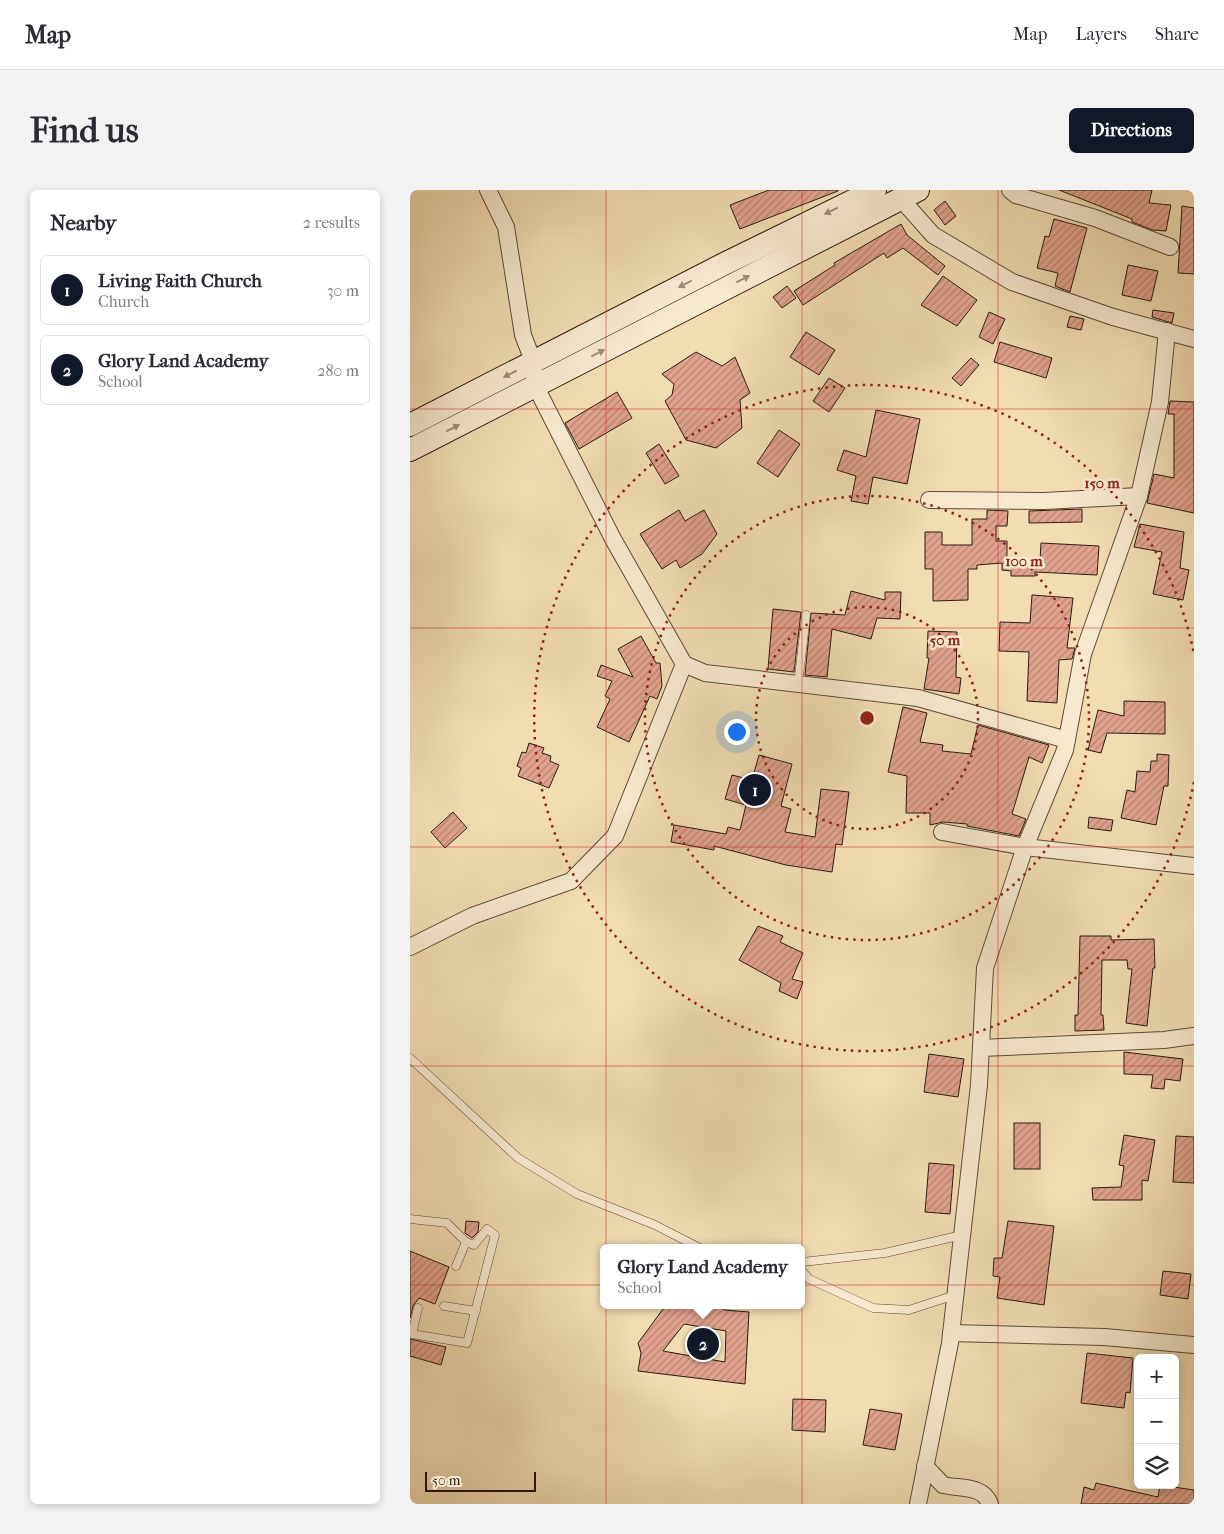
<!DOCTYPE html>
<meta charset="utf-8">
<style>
:root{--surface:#fff;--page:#f2f2f3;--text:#2b2b33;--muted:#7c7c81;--line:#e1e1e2;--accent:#111827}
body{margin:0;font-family:"IM FELL French Canon",serif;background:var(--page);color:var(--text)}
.controls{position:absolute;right:15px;bottom:15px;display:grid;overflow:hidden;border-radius:8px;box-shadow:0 2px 8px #0003}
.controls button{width:45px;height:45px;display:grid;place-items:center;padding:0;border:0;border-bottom:1px solid var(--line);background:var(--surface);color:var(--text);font:25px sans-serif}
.scale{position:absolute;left:15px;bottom:12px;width:111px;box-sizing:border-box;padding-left:5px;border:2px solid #2b1b11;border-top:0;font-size:14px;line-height:18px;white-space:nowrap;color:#2b1b11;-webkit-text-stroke:4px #f7e9ce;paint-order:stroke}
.you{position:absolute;left:326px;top:541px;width:18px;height:18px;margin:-12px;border:4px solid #fff;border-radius:50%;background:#1a73e8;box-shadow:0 0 0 8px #1a73e833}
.badge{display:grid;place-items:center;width:32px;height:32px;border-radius:50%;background:var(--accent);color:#fff;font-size:16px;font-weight:700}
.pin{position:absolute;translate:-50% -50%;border:2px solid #fff;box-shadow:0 1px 5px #0006}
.popup{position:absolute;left:190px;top:1054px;width:205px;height:65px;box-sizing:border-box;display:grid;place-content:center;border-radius:8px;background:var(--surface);filter:drop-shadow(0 1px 4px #0005);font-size:16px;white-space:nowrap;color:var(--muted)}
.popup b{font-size:19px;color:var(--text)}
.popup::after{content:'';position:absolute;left:50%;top:100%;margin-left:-10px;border:10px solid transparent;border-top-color:var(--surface)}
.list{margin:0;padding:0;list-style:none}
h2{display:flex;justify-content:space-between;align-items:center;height:65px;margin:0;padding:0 20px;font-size:21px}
h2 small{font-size:16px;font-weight:400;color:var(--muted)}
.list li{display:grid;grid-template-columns:32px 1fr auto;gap:15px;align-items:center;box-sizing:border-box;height:70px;margin:0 10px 10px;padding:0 10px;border:1px solid var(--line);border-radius:8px}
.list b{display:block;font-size:19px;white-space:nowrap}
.list p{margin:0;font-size:16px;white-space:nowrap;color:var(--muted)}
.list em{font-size:16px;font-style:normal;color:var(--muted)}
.icon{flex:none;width:28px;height:28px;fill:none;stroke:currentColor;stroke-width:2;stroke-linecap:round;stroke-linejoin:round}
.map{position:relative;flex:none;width:784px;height:1314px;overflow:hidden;border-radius:8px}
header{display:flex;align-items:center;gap:30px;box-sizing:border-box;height:70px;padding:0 25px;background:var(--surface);border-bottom:1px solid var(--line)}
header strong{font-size:24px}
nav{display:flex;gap:28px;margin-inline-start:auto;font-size:18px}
.intro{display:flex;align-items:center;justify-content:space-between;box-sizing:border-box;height:120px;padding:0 30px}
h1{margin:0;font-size:35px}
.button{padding:12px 22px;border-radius:8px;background:var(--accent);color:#fff;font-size:18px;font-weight:700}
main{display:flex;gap:30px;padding:0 30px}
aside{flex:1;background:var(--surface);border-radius:8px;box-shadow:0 2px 8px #0003}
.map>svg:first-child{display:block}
</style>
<header>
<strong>Map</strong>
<nav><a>Map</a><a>Layers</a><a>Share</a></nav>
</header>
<div class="intro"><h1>Find us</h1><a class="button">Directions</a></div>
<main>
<aside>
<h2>Nearby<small>2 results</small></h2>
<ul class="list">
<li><span class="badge">1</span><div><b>Living Faith Church</b><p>Church</p></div><em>30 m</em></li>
<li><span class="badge">2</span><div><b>Glory Land Academy</b><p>School</p></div><em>280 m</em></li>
</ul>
</aside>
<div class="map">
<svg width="784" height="1314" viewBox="0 0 784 1314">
<defs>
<pattern id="building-hatch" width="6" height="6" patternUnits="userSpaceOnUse" patternTransform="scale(1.25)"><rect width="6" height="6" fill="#e1a38d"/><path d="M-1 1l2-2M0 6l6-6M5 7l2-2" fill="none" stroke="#b78472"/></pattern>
</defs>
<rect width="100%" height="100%" fill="#f2ddb3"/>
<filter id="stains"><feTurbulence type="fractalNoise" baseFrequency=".004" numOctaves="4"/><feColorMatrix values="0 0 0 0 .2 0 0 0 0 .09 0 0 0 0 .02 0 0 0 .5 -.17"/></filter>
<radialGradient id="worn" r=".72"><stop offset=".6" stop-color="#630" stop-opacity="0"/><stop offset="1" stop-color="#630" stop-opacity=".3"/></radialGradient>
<g fill="url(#building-hatch)" stroke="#2b1b11" fill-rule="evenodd">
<path d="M359,0H428V1L330,39L320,15Z"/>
<path d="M649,0H742L739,13L761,15L756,41L743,40L722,32V29Z"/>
<path d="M535,11L546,26L535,35L524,20Z"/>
<path d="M772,16L784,18V84L768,83Z"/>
<path d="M644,29L677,38L660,102L645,96L648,83L627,78L635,46L639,47Z"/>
<path d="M491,34L497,45L535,76L528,85L493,58L477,68L474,63L393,115L384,101L425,75L424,73Z"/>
<path d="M718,75L748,81L741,111L712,105Z"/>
<path d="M533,86L567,110L547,136L511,115Z"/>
<path d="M377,96L386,108L372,118L363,107Z"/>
<path d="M743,120L764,123L762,133L742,127Z"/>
<path d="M579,122L595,129L583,154L569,147Z"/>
<path d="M660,126L674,129L671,140L657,137Z"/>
<path d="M396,142L425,160L409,185L380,167Z"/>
<path d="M590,152L642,168L636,188L584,172Z"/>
<path d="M286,162L312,176L325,167L340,203L330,210L332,238L306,258L276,250L255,211L262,205L264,194L252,184Z"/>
<path d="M561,168L569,175L551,196L542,188Z"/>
<path d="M419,188L435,198L419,222L403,211Z"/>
<path d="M207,202L222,228L169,259L155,233Z"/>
<path d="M760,211L784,212V323L737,313L744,284L764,288V224H758Z"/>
<path d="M466,220L510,229L497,294L463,287L458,314L441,311L446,286L427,280L434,260L456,267Z"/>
<path d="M369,240L390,254L368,287L347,273Z"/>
<path d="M249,254L269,286L255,294L236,263Z"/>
<path d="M672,319V332L619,333V321Z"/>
<path d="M269,320L275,331L294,320L307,344L292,364L270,378L266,370L252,379L230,344Z"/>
<path d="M577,320L598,321L597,336H586V351H597V371H630L631,353L689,356L687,385L625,382V386H601V381L592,380V373L567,375V379H558V410L523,411V379H515V342H532V355H562V329H577Z"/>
<path d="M730,334L774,342L770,378L779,380L773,410L743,404L752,362L724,357Z"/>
<path d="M441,401L475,410V402H491L490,429L467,428L461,449L422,439L417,487L395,485L401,423L435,425Z"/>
<path d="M622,405L663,408L657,458H665L662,469L649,470L647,513L617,511L619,462L589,461L590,432L620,433Z"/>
<path d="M363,419L391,422L384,482L358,479Z"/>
<path d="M518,441L547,442L546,487L551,488L549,504L514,499L519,468H517Z"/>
<path d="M231,446L246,473H250L252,496L247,509L240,506L219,552L187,537L200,509L195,506L202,491L187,486L191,475L223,487L208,459Z"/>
<path d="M714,511L755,512V544L697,543L691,563L678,560L688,520L714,526Z"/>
<path d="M493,517L517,523L510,552L533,555L532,561L561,564L568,535L639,555L632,573L619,567L602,624L616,629L609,646L557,636V634L533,632L520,635V623H496L497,586L478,582Z"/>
<path d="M119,553L134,558L132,563L141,566L140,571L149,575L139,598L108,586L111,578L107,576L112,562L116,563Z"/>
<path d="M747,564L759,565L758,596H754L746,635L711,628L717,600L725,602L727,581L740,582L741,571H747Z"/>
<path d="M349,565L382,574L371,616L381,619L375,642L405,647L411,599L439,602L432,655L426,654L422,682L376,675L304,656V660L261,652L264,635L316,644L318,637L330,640L336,615L315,609L322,585L342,590Z"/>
<path d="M43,622L57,638L35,658L21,642Z"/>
<path d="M679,627L703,630L701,641L678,638Z"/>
<path d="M348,736L373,746L370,752L393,763L382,789L393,792L387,809L369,801L371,793L329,770Z"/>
<path d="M670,746H701V750L744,749L745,778H743L737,836L716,833L722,779H718L717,770H692L691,825H693L694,840L665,841V825H668Z"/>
<path d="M714,862L773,869L770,891L755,889L754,899L741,898L743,885L714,884Z"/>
<path d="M519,864L554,869L548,907L514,902Z"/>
<rect x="604" y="933" width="26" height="46"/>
<path d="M714,945L745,950L738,991L732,990V1010H683L682,998L711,997L714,976L709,975Z"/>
<path d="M766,946L784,947V993L763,992Z"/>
<path d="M519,973L544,975L540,1024L515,1022Z"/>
<path d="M56,1031L69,1032L68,1042L62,1048L55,1043Z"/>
<path d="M598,1031L644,1036L634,1115L587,1108L590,1087L583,1086L584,1068H592Z"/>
<path d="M0,1061L39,1077L25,1114L9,1108L3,1116L0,1128Z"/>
<path d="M753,1081L781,1084L778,1109L750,1105Z"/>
<path d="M256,1115H314V1120L339,1122L335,1194L228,1181L231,1163L228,1153ZM274,1134L316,1141L315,1172L253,1161Z"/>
<path d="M0,1149L36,1157L31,1175L0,1166Z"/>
<path d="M677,1163L723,1168L720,1203L716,1202L714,1218L671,1213Z"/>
<path d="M383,1209L416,1210L415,1242L382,1240Z"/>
<path d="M460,1219L492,1224L485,1260L453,1255Z"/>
<path d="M686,1293L748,1307L750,1295L784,1300V1314H671L674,1297L684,1300Z"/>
</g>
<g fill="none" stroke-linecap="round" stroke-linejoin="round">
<defs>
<g id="lane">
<path d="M388,495L396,425"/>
<path d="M0,868L108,968L167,1004L245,1035L290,1058"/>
<path d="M0,1029L37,1033L56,1052L64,1055L77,1039L85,1045L57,1153L2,1144L8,1118"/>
<path d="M392,1072L475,1063L552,1045"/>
<path d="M46,1076L56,1052"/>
<path d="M392,1081L399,1089L463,1118L499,1120L545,1105"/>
<path d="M34,1116L66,1121"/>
</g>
<g id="street">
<path d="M78,0L96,37L113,145L123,171L125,195L203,349L274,474L295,483L508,508L657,550"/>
<path d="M600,0L606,5L685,28L760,57"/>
<path d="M492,10L523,45L602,92L703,127L784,149"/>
<path d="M519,310L634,311L729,306"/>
<path d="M532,642L615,657L784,676"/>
<path d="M0,757L62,726L161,691L205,646L274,474"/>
<path d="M571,858L754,850L784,846"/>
<path d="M541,1143L694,1147L784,1155"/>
<path d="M515,1276L533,1295C551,1299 573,1295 580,1314"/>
<path d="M508,1314L540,1153L569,895L575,778L615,657L655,560L673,464L729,306L750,212L757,141"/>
</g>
<g id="secondary">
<path d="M0,235L314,74L465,0"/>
<path d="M0,260L508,0"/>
</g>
</defs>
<use href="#lane" stroke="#5d4c3a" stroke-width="9"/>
<use href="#street" stroke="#5d4c3a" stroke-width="18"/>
<use href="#secondary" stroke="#2b1b11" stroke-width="24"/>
<use href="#lane" stroke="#f7e9ce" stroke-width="8"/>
<use href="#street" stroke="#f7e9ce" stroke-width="16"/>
<use href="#secondary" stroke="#f7e9ce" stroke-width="22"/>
</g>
<defs><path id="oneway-solid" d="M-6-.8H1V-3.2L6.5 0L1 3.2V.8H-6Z" transform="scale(1.25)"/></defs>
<g fill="#9b8c79">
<use href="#oneway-solid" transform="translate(421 21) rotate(154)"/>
<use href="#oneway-solid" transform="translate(333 89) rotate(-27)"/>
<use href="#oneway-solid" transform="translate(275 94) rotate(153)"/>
<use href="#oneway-solid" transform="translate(188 163) rotate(-27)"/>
<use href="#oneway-solid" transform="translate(100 184) rotate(153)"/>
<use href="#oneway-solid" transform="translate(43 238) rotate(-27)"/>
</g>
<path fill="none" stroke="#d62828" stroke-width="1" stroke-opacity="0.55" d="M196,0V1314M392,0V1314M588,0V1314M0,219H784M0,438H784M0,657H784M0,876H784M0,1095H784"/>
<g fill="none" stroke="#8f2418" stroke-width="2.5" stroke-dasharray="2.5 5">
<circle cx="457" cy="528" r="111"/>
<circle cx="457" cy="528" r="222"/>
<path d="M784 592A333 333 0 1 1 784 464"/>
</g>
<circle cx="457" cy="528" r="8" fill="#8f2418" stroke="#f7e9ce" stroke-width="2.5"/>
<g font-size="15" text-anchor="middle" font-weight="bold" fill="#8f2418" stroke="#f7e9ce" stroke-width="5" stroke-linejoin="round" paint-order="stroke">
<text x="692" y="298">150 m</text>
<text x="614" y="376">100 m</text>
<text x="535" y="455">50 m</text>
</g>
<rect width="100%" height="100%" filter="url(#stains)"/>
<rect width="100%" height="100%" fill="url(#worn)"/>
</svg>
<div class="controls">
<button>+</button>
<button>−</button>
<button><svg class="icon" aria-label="layers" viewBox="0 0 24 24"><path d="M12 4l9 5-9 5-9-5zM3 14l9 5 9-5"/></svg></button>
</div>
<div class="scale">50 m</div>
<div class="you"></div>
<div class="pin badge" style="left:345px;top:600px">1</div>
<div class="pin badge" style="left:293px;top:1154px">2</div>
<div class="popup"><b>Glory Land Academy</b>School</div>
</div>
</main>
